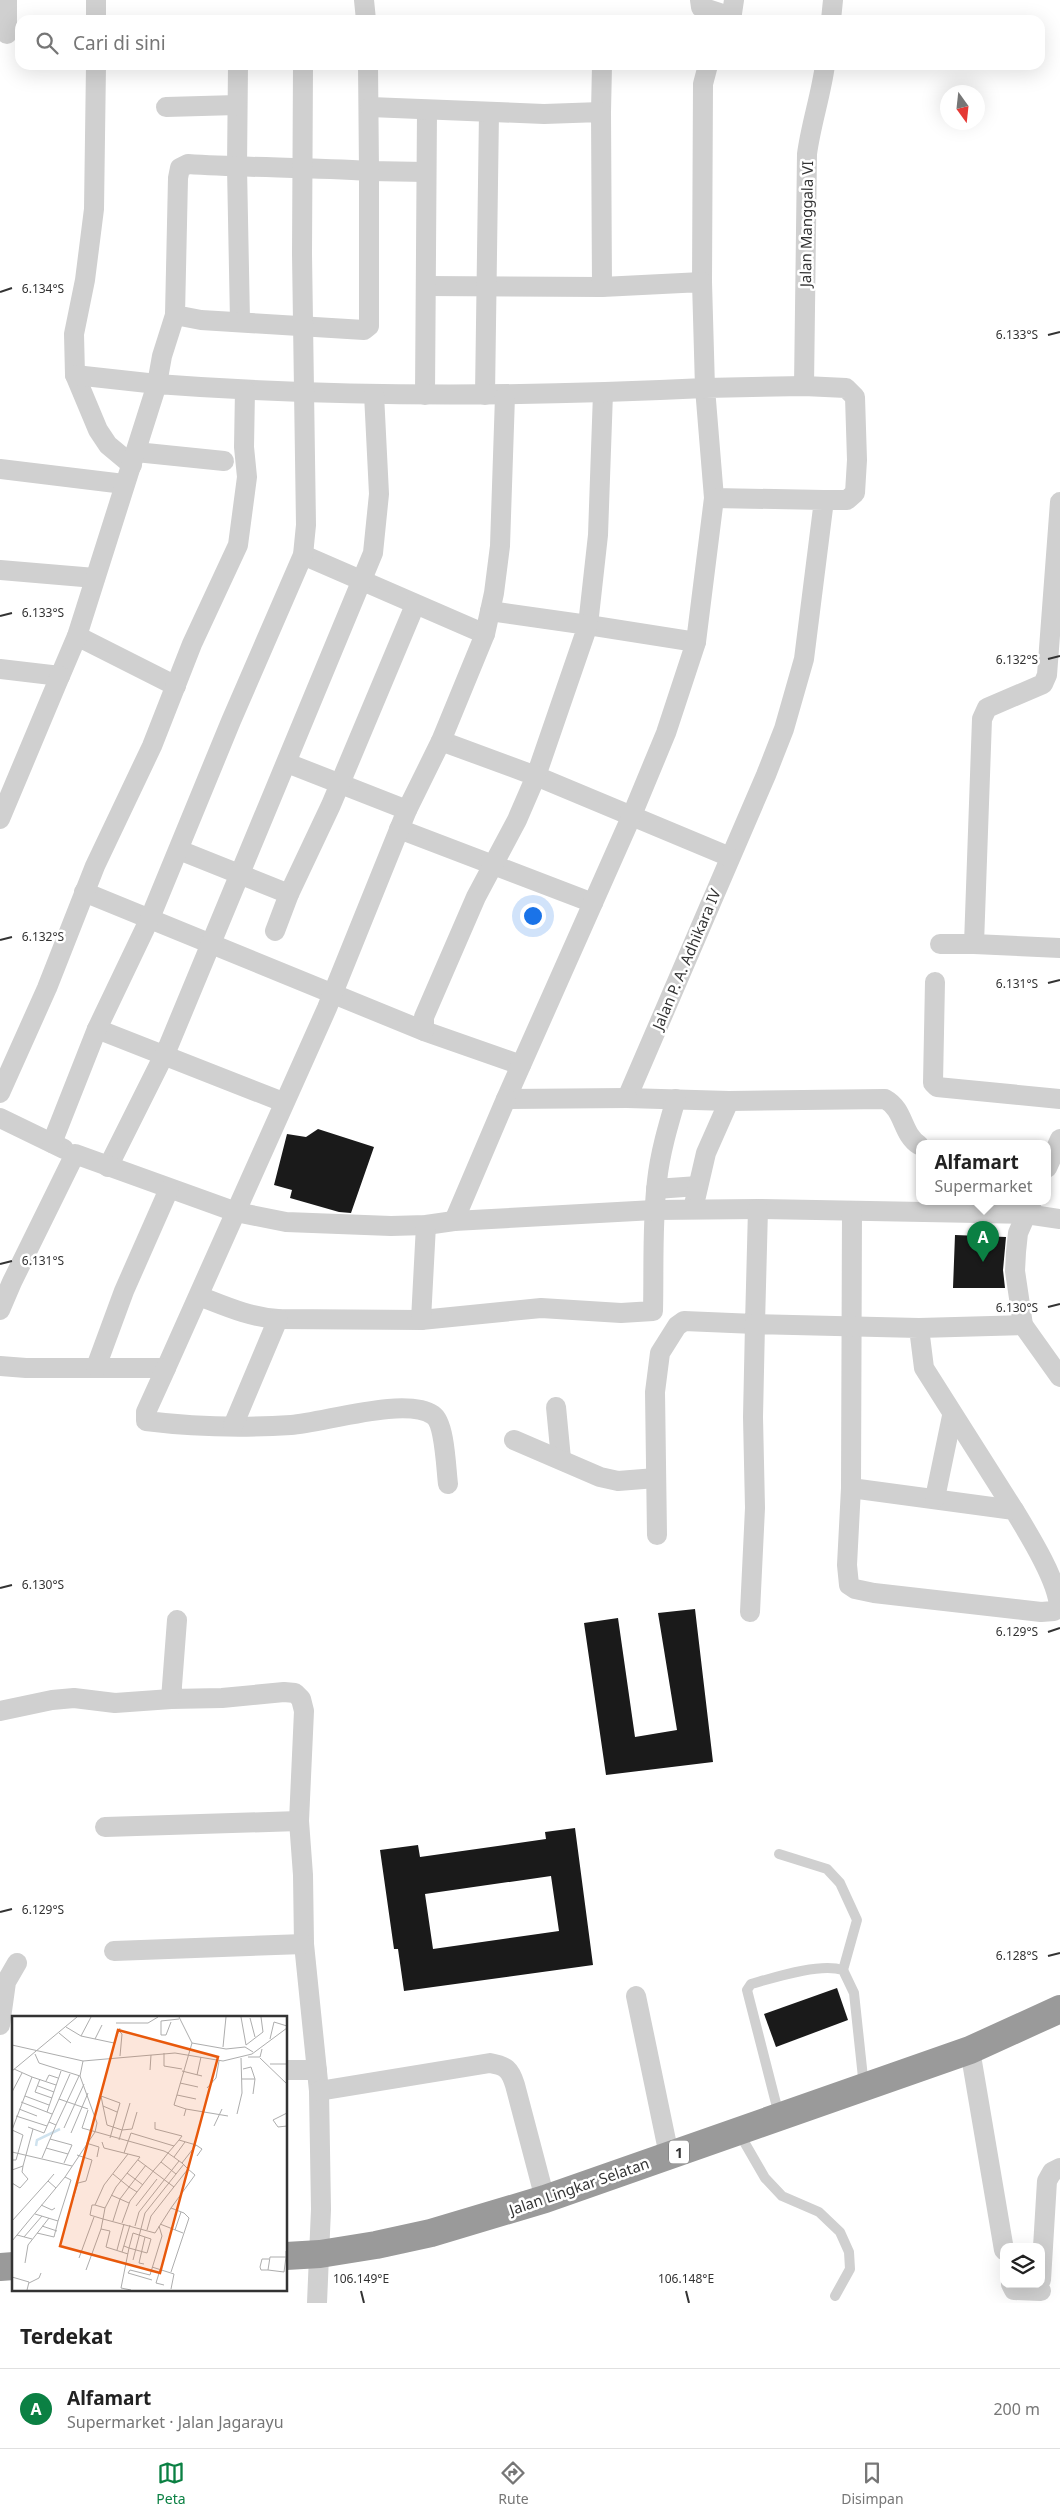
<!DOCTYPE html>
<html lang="id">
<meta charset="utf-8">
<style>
:root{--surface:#fff;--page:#f2f2f2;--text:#222;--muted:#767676;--line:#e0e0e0;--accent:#0b8043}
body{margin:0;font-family:"Noto Sans",sans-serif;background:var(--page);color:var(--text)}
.controls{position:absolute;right:15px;bottom:15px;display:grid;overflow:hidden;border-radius:10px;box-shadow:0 5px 20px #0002}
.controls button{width:45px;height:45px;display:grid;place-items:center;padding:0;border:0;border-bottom:1px solid var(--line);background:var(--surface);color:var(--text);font:25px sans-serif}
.compass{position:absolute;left:940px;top:85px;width:45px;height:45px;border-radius:50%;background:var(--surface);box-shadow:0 5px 20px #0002;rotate:165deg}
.you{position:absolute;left:532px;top:915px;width:18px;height:18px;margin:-12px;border:4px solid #fff;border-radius:50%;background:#1a73e8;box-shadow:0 0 0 8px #1a73e833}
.badge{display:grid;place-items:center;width:32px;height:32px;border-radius:50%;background:var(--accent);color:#fff;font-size:16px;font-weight:700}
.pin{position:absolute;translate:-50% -41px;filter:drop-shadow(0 1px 2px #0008)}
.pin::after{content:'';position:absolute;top:26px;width:18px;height:15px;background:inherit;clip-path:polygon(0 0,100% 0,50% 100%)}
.popup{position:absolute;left:916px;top:1140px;width:135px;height:65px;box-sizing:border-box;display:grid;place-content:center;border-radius:10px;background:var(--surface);filter:drop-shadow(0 1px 4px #0005);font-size:16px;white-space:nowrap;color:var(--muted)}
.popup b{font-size:19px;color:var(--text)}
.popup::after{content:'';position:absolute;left:50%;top:100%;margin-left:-10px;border:10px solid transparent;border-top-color:var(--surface)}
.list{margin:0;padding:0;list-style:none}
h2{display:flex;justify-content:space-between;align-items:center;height:65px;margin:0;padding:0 20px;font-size:21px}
h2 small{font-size:16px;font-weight:400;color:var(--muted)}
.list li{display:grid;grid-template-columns:32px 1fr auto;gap:15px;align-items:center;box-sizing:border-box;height:80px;padding:0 20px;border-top:1px solid var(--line)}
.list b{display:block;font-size:19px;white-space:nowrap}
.list p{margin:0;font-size:16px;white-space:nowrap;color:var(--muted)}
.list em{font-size:16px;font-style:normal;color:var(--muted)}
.icon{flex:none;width:28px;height:28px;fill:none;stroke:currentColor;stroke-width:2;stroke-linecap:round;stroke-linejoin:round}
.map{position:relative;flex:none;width:1060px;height:2303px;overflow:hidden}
.search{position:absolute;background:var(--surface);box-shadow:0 5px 20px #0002;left:15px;right:15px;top:15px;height:55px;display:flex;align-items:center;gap:12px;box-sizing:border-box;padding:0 18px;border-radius:15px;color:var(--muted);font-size:19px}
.sheet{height:145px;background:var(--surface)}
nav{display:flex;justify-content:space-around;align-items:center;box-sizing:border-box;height:70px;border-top:1px solid var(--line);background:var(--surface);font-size:14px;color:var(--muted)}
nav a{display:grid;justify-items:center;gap:2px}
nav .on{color:var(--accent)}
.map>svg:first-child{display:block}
</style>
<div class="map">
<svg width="1060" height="2303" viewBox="0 0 1060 2303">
<rect width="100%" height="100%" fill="#fff"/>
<g fill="#1a1a1a" fill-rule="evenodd">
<path d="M318,1129L374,1147L351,1213L339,1212L290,1198L292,1190L274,1185L287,1134L306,1137Z"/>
<path d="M955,1235L1006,1237L1003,1270L1005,1288H953Z"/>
<path d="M695,1609L713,1762L606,1775L584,1623L618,1618L635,1737L677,1730L658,1613Z"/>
<path d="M575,1828L593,1965L404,1991L398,1949H394L380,1850L418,1845L420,1857L546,1839L545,1832ZM551,1876L559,1931L433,1949L425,1894Z"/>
<path d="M837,1988L848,2020L776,2047L764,2014Z"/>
</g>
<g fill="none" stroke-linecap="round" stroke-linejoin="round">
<g stroke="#d0d0d0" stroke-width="10">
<path d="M779,1854L827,1869L840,1883L857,1920L843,1970"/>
<path d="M779,2115L747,1990L751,1984C776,1977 819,1963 843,1970L854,1993L864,2087"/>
<path d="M739,2133L765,2178L782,2196L819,2212L840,2232L849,2252L850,2269L835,2296"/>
</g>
<g stroke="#d0d0d0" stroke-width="20">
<path d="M96,0V20"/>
<path d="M364,0L366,20"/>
<path d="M700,0L701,7L732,17"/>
<path d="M731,20L734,0"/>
<path d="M831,20L833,0"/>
<path d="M7,34V0"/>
<path d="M96,65L94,209L85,280L74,334L75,375L98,430L108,445L132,465"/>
<path d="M238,65L237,167L240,321"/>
<path d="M368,65L369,171L426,172"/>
<path d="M166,107L237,105"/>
<path d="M601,112L602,65"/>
<path d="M188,164C248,168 308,167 369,171V326L364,330L201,320L175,315L178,178L180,168Z"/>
<path d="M702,282L703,84L708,65"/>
<path d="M426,286L602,287"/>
<path d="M75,375L157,384L162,356L175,315"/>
<path d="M804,386L807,154C811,124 821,95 825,65"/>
<path d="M603,393L598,535L588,625L696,642"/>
<path d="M425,395L427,110"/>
<path d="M485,395L489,112"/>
<path d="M136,452L224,461"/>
<path d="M0,469L124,484"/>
<path d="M824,500H847L855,493L857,460L855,397L846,388L804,386L705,388L714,498L824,500L804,659L784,729L766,775L627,1098L729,1101L885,1099C905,1110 901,1133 919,1145"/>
<path d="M1060,502L1047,675L1043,684L987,708L982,719L974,944L1060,948"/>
<path d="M303,555L485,634"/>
<path d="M0,570L95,578"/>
<path d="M490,611L588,625L536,776L730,857"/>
<path d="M77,636L176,686"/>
<path d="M0,669L60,676L77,636L157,384C340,398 521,397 705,388L702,282L602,287L601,112L544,114L370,107"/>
<path d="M287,763L407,810"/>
<path d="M0,819L60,676"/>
<path d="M399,829L593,903"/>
<path d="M179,850L289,894"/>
<path d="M84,892L424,1031L521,1065"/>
<path d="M275,931L289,894L331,805L415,605"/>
<path d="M940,944H974"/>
<path d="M935,982L933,1083L937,1087L1060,1099"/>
<path d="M97,1029L283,1102"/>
<path d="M424,1031V1017L476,897L517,820L536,776L441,741"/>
<path d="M0,1093L47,988L95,866L152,746L192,644L238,545L247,477L244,447L245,390"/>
<path d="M627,1098L506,1099L632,815L666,733L696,642L714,498"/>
<path d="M0,1118L64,1149"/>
<path d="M52,1143L97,1029L150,918L231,721L303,555L306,525L302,254L303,65"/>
<path d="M108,1167L168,1047L373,553L379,494L374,394"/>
<path d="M1047,1168L1060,1139"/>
<path d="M656,1189L698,1186"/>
<path d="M1032,1201L1018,1233L1016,1252L1015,1271L1023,1325L1060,1377"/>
<path d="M693,1209L706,1153L729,1101"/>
<path d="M454,1221L506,1099"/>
<path d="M199,1296C225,1306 249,1317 278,1319L421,1320L541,1308L621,1313L653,1311C654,1268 652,1224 657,1181C660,1153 668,1126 676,1099"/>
<path d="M0,1310L12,1282L75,1154L236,1212L286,1222L391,1226L426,1225L454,1221L654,1210L758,1209L1026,1214L1060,1219"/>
<path d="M421,1320L426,1225"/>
<path d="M919,1328L1023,1325"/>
<path d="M0,1366L26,1368H166L327,1008L407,810L441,741L485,634L494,593L500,546L505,396"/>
<path d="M96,1367L124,1291L169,1189"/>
<path d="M166,1368L146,1412V1421C194,1427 243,1428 291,1425C323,1423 405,1396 433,1415C445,1423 446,1469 448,1484"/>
<path d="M556,1407L561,1459"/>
<path d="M233,1426L278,1319"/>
<path d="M514,1440L600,1477L618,1481L656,1478"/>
<path d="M851,1488L1014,1510C1028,1533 1058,1581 1059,1607L1054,1611L1041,1612L874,1593L855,1589L849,1585L847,1565L851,1488L852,1211"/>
<path d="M935,1498L952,1416"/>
<path d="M657,1535L655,1392L660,1353L677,1326L684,1321L755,1324L758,1209"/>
<path d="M750,1612L755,1508L753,1417L755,1324L919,1328L924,1368L1014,1510"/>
<path d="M177,1620L171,1699L222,1698L284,1692L295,1693L301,1699L304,1711L299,1821L303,1875L304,1944L319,2091L321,2209L317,2303"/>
<path d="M0,1711L52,1700L74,1698L115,1703L171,1699"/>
<path d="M105,1827L299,1821"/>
<path d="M114,1951L304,1944"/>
<path d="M636,1996L669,2155"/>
<path d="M0,2025L6,1982L17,1963"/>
<path d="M970,2050L1004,2250"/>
<path d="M286,2070H317"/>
<path d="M319,2091L490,2063C506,2066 510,2069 515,2085L545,2199"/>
<path d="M1041,2280L1047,2181L1052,2172L1060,2168"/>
<path d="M1011,2284L1014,2290L1041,2291"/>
</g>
<g stroke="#9a9a9a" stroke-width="28">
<path d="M286,2256L320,2254L376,2245L431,2233L545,2199L970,2050L1060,2009"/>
<path d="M0,2267L14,2266"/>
</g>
</g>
<path fill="none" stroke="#333" stroke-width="2" d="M0,292L12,288M1048,335L1060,332M0,616L12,613M1048,659L1060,656M0,940L12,937M1048,983L1060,980M0,1264L12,1261M1048,1307L1060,1304M0,1588L12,1585M1048,1632L1060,1628M0,1912L12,1909M1048,1956L1060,1953M361,2291L364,2303M686,2291L689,2303"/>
<g text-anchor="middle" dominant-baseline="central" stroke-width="5" stroke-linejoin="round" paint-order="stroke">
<rect fill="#fff" stroke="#707070" stroke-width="1" x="669" y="2140.5" width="20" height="23" rx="4"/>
<g font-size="14" font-weight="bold" fill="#333">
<text x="679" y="2152">1</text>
</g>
<g font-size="15" fill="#333" stroke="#fff">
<text transform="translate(806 224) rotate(-89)">Jalan Manggala VI</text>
<text transform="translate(686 959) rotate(-67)">Jalan P. A. Adhikara IV</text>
<text transform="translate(579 2186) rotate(-19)">Jalan Lingkar Selatan</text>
</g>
</g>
<g transform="translate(12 2016)">
<rect width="275" height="275" fill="#fff"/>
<path fill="none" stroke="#cfe2ee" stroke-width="2.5" d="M24,130L25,124L48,113"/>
<path fill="none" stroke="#adadad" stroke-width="1" d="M167,1L180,27L162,89L174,93L172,100M229,1L234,29M238,2L243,21M159,6L154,19H149V5L167,3M104,7H136L146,1M54,11L69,20L102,27L108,12M108,16L110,18L108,40M47,17L59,27M69,20L79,1M83,23L90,9M258,23L262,6L275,10M180,27L214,33L233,31L241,36M0,29L71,45L163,37L211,45L240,38L275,12M234,29L251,16L249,1M211,31L214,1M152,37V50L170,53M23,38L27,47L68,60M236,41H248L250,33M248,42L275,68M258,48H275M231,53L239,51L243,63M138,54L139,39M0,55L65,1M170,55L190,60M185,59L189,41M20,61L44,69M28,63L23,76L40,82M230,63H243L241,78M34,65L37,59L46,62M168,67L186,71M26,70L42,76M195,72L204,62L207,45M0,76L10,57M165,79L184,83M13,80L37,89M47,83L76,93M9,86L40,98M91,90L95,109L110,114L118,87M7,93L25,100M174,93L216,100M76,94L70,112L152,135L156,137L170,147L184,129L167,124L162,130L156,137L149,146L142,154L118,185L110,207M35,96L49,55M275,97L261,104L266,111L275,110M225,98L230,77L229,42M4,100L35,110M37,106L44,109L67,60M143,106V113L170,120L167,124M202,110L210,93M16,111L32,117L58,58M52,112L72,68M0,114L20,61L2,53M0,114L11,119L4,144H0M59,117L76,77M98,122L108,87L89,80L91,90L105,96M38,123L60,129L52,147M107,124L110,114L120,113L125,96M90,126L92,132L112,137M74,127L87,131L85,141M184,129L190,133L185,140M34,132L56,138M0,136L60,150M112,137L119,117L162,130M162,141L173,126M30,142L44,109M126,144L162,171M149,146L164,158M0,154L11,150L21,113M115,157L131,169M42,158L36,165L44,172M101,158L117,171L108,183L117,187M0,167L8,172L16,163L10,156L11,150M125,176L117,171L134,149M99,179L108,183L101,205M29,189L40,194L43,192M83,189H80L78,199L91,203L93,192L83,189L92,169L116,138L112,137M124,190L145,163M58,192L66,167L74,165L80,144L65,139M93,192L104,171L128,141L116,138M159,192L183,159L176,153M23,198L46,205L42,221L25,217M0,205L36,165M46,205L59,164L53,161M148,208L171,217M30,210L45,215M123,210L127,196L167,145M135,214L139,200L176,153L170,147M163,214L169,196M121,217L139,223L135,237L117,232ZM5,219L20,223M12,221L30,200M0,225L53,161L83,116L85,107L68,60L71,45M112,230L117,232L109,272L119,274M105,234L112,208M274,235V241L272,256L256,254L258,241H275M110,236L118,209M116,238L94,231L98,215L89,213L91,203L143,217L159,192L172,197L177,202L159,256M67,242L82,201M121,244L133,197L172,148M13,247L16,229L37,202M132,248L127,247L133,221M140,251L162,258L159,273M74,254L89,213M148,254L144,267L152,269M256,254H249L248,251L250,243H257M0,261L17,266L15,274M140,264L116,257L118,254L138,259L150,220L147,210M17,267L27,262L29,257"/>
<path fill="#e8590c" fill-opacity="0.15" stroke="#e8590c" stroke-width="2.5" d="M106,14L206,41L148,257L48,230Z"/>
<rect width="275" height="275" fill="none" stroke="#333" stroke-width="2.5"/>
</g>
<g font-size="12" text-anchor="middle" fill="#333" stroke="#fff" stroke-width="5" stroke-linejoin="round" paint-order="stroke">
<text x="43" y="293">6.134°S</text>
<text x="1017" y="339">6.133°S</text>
<text x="43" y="617">6.133°S</text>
<text x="1017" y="664">6.132°S</text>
<text x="43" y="941">6.132°S</text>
<text x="1017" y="988">6.131°S</text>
<text x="43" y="1265">6.131°S</text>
<text x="1017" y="1312">6.130°S</text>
<text x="43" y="1589">6.130°S</text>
<text x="1017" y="1636">6.129°S</text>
<text x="43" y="1914">6.129°S</text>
<text x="1017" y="1960">6.128°S</text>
<text x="361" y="2283">106.149°E</text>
<text x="686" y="2283">106.148°E</text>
</g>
</svg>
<div class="controls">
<button><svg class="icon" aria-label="layers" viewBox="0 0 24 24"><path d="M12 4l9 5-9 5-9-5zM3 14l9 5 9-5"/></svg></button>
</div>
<svg class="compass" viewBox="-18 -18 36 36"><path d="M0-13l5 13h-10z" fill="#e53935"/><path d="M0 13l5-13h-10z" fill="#767676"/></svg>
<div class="you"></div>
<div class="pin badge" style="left:983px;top:1262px">A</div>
<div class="popup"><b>Alfamart</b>Supermarket</div>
<div class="search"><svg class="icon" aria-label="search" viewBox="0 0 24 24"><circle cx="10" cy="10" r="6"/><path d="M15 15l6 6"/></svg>Cari di sini</div>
</div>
<section class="sheet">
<h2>Terdekat<small></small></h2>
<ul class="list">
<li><span class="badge">A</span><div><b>Alfamart</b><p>Supermarket · Jalan Jagarayu</p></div><em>200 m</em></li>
</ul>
</section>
<nav>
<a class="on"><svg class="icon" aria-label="map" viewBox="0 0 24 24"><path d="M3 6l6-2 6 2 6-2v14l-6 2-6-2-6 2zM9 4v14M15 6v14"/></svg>Peta</a>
<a><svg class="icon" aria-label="directions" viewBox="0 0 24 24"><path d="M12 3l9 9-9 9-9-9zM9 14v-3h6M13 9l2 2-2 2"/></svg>Rute</a>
<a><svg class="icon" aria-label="saved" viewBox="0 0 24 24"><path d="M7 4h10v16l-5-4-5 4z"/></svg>Disimpan</a>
</nav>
